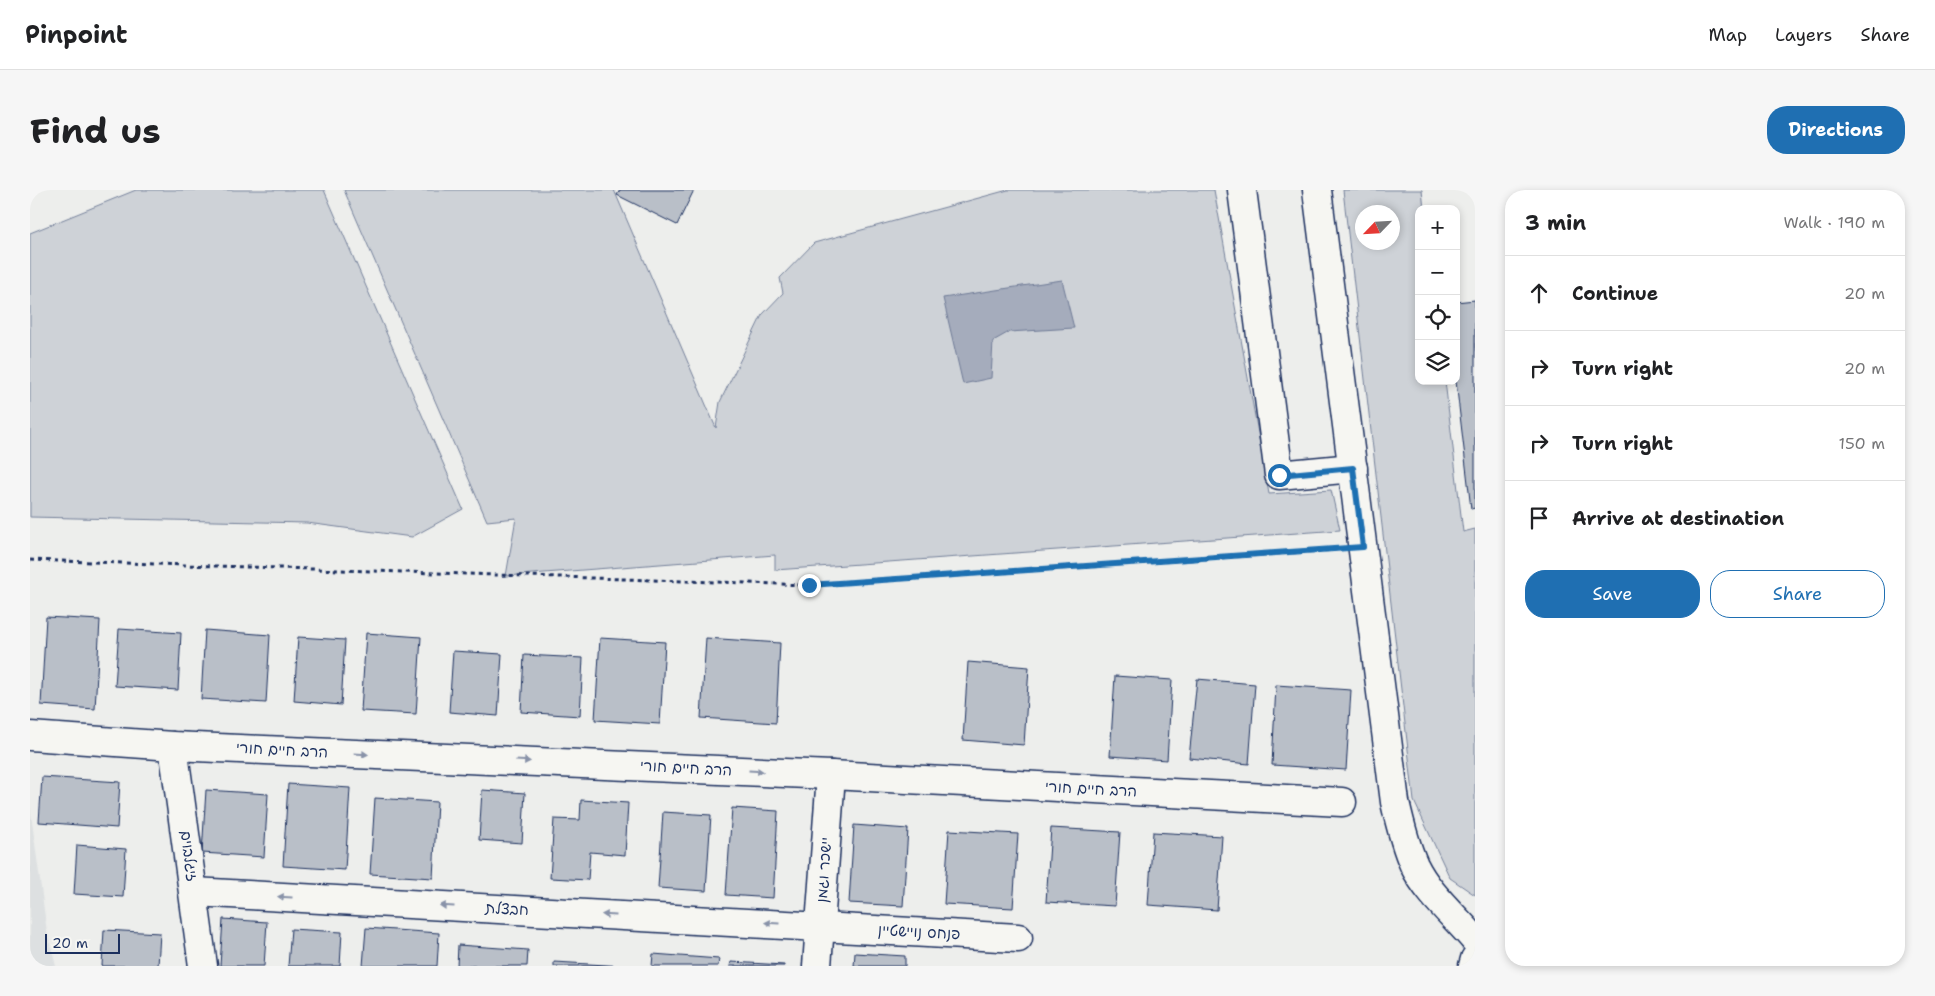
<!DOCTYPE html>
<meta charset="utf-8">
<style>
:root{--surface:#fff;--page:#f6f6f6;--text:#202124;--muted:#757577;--line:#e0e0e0;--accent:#1f6fb2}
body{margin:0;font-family:"Shantell Sans","Playpen Sans Hebrew",sans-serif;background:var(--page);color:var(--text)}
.controls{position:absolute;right:15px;top:15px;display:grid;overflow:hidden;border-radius:10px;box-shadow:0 2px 8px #0003}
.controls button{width:45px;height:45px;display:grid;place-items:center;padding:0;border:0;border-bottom:1px solid var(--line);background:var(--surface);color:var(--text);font:25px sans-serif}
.compass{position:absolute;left:1325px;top:15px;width:45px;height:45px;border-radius:50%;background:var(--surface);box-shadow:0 2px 8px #0003;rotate:245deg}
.scale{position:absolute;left:15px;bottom:12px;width:75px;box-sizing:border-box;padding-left:5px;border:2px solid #1b2f5e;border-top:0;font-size:14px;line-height:18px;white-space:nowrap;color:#1b2f5e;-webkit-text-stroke:4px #f6f6f2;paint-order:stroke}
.stop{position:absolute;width:15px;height:15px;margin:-11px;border:4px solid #1f6fb2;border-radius:50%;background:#fff}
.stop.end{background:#1f6fb2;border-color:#fff;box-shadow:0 1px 5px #0008}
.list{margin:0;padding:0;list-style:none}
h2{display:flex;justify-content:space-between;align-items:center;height:65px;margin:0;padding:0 20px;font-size:21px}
h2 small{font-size:16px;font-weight:400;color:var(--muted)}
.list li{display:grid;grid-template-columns:32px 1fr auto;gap:15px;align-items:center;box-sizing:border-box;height:75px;padding:0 20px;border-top:1px solid var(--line)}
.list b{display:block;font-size:19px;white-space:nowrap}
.list em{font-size:16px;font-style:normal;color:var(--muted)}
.actions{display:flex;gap:10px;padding:15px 20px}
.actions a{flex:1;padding:11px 0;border:1px solid var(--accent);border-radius:20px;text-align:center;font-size:18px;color:var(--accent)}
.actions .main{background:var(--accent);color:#fff}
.icon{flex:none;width:28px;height:28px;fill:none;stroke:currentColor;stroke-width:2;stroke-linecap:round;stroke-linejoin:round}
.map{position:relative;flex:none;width:1445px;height:776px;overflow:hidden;border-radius:20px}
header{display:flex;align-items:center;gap:30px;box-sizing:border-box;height:70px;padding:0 25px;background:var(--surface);border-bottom:1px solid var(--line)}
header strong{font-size:24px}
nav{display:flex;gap:28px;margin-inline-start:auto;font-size:18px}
.intro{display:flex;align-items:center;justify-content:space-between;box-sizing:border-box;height:120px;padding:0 30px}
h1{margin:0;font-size:35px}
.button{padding:12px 22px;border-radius:20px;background:var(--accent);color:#fff;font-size:18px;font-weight:700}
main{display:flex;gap:30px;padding:0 30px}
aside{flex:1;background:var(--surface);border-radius:20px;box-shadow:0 2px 8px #0003}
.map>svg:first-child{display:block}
</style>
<header>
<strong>Pinpoint</strong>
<nav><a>Map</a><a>Layers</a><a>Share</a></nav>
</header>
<div class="intro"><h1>Find us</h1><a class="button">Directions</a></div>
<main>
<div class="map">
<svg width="1445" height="776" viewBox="0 0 1445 776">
<rect width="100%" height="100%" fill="#edeeec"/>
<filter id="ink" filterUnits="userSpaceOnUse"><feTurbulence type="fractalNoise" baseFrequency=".02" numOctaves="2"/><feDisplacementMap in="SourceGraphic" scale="10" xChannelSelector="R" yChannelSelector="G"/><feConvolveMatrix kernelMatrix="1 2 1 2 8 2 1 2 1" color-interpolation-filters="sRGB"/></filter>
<g filter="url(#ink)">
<path fill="#dde0e1" d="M0,617L17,742L26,776H0Z"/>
<g fill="#ced2d7" stroke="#74809a" fill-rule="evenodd">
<path d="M106,0H294L433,319L382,347L277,333L0,327V43Z"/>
<path d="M314,0H584L686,238L690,212L732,125L753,103L750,88L784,53L978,0H1184L1239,304L1301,300L1310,340L745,380V365L476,386L486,328L457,331Z"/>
<path d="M1313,0H1392L1394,19H1389V191H1415L1433,342L1445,339V705L1420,688L1384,611ZM1332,22H1362V52H1332Z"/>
</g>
<path fill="#a5acbc" stroke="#6e7a96" d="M1032,90L1044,138L979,142L963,151L961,188L933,194L913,108Z"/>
<g fill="#b9bfc8" stroke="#1b2f5e">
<path d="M590,0H664L647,35L587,5Z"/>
<path d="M1445,110V318L1441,319L1426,191V112Z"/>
<path d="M16,427L70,430L65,519L11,515Z"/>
<path d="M89,439L151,443L148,500L85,496Z"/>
<path d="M175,440L240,445L236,513L171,509Z"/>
<path d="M336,443L391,447L386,524L331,521Z"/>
<path d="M268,447L315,450L311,515L264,511Z"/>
<path d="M570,448L635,452L630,534L565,530Z"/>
<path d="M676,448L750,453L746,533L671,528Z"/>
<path d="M423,461L472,464L468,526L419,522Z"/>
<path d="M494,465L553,468L550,526L491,522Z"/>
<path d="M938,472L999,477L994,555L933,550Z"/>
<path d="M1085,486L1142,490L1137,570L1080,566Z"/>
<path d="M1167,489L1225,494L1219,574L1159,568Z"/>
<path d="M1246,495L1321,500L1316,580L1242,575Z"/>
<path d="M12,587L90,592L87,638L9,632Z"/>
<path d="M258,594L320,598L315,680L253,676Z"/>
<path d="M176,600L238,604L234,667L172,663Z"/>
<path d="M452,600L495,603L492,653L449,650Z"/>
<path d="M345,608L407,612L403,688L340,684Z"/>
<path d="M551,610L598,613L595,665L560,662L558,690L520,688L524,629L550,630Z"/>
<path d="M702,618L748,621L743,708L696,705Z"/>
<path d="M633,622L681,625L676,701L628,698Z"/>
<path d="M824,635L878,639L873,716L819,713Z"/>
<path d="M1021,638L1090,642L1085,716L1016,712Z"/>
<path d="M919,640L988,644L983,718L914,714Z"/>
<path d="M1123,642L1192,646L1187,720L1118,715Z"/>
<path d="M47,655L96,659L93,707L44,704Z"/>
<path d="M193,729L237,732L234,776H190Z"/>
<path d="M336,738L409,743L407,776H333Z"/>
<path d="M261,739L312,742L310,776H258Z"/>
<path d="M74,740L130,743L128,776H72Z"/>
<path d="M428,755L498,760L497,776H427Z"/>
<path d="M825,763L875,766V776H824Z"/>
<path d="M623,764L689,769L688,776H622Z"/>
<path d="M524,772L594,776H524Z"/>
<path d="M701,772L754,775V776H700Z"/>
</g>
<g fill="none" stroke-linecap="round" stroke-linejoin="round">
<defs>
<g id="minor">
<path d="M1212,0L1249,285L1323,278"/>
<path d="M1287,0L1365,612C1370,634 1375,655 1384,675C1398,704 1425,726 1445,750"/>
<path d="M0,546L143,556L801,585L1312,612"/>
<path d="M143,556L173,776"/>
<path d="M164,702L988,748"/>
<path d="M787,776L801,585"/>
<path d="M1443,776L1445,769"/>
</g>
</defs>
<use href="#minor" stroke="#1b2f5e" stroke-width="31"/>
<path stroke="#1b2f5e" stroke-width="3" stroke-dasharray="4 4" stroke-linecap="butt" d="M0,370L779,395L1308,359"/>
<use href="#minor" stroke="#f6f6f2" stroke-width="28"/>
</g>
<defs><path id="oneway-solid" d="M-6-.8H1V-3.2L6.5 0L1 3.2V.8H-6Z" transform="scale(1.25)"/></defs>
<g fill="#8892a8">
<use href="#oneway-solid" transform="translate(331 564) rotate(3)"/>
<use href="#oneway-solid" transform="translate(493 571) rotate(3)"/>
<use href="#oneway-solid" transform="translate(726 581) rotate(3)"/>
<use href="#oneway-solid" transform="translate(255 707) rotate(-177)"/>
<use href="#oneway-solid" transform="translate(417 716) rotate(-177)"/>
<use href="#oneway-solid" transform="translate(579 725) rotate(-177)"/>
<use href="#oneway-solid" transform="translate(742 733) rotate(-177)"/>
</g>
</g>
<g fill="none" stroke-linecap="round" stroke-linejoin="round" filter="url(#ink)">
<path stroke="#1f6fb2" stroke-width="6" d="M779,395L1333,357L1323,278L1249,285"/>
</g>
<g text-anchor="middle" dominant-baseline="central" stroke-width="4" stroke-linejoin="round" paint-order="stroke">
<g font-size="15" fill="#1b2f5e" stroke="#f6f6f2">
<text transform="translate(252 560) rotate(3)">הרב חיים חורי</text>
<text transform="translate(656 578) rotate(3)">הרב חיים חורי</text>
<text transform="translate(1061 599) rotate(3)">הרב חיים חורי</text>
<text transform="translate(159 666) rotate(82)">זיגלבוים</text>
<text transform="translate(794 680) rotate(-86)">יישכר וגמן</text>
<text transform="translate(477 719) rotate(3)">חבצלת</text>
<text transform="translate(889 742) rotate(3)">פנחס נויישטיין</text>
</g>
</g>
</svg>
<div class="controls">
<button>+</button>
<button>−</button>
<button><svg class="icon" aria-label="locate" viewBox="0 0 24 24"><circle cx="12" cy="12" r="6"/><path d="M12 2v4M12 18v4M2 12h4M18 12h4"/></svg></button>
<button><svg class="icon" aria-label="layers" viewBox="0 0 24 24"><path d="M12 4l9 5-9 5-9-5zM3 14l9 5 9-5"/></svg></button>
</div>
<svg class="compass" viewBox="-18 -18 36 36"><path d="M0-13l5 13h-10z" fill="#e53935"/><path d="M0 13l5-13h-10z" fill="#757577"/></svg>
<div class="scale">20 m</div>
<div class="stop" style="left:1249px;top:285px"></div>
<div class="stop end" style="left:779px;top:395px"></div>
</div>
<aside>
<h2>3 min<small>Walk · 190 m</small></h2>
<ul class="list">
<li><svg class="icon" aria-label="ahead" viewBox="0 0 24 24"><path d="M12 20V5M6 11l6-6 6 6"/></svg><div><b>Continue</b></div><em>20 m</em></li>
<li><svg class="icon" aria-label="right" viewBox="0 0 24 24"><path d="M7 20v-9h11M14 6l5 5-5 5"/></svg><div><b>Turn right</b></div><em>20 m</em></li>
<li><svg class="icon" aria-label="right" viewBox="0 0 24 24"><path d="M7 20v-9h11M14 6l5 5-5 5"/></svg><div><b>Turn right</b></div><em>150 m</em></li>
<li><svg class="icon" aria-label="arrive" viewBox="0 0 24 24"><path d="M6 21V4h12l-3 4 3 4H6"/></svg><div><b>Arrive at destination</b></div></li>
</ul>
<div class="actions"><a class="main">Save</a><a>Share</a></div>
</aside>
</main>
